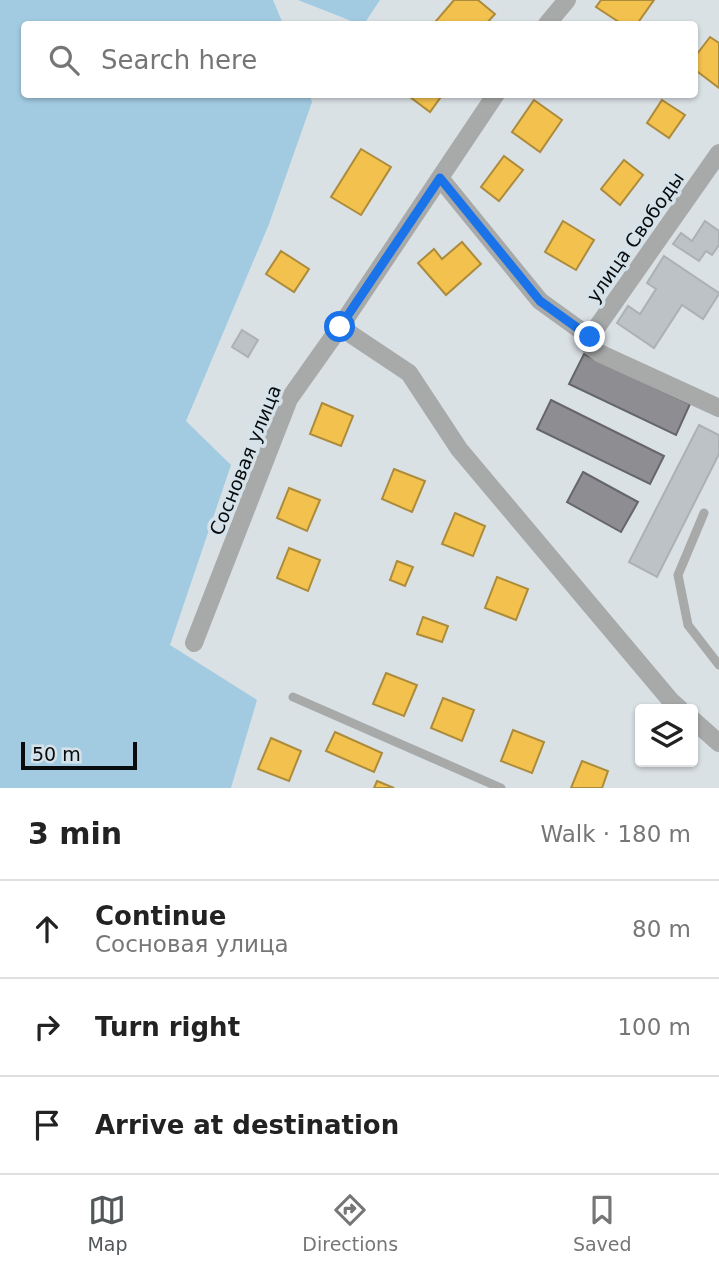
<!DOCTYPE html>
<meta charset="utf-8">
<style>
:root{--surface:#fff;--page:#f2f2f2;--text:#222;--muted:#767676;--line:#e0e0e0;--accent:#525759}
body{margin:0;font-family:"DejaVu Sans",sans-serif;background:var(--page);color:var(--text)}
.controls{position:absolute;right:21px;bottom:21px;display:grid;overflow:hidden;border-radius:7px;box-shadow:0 2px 5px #0004}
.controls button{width:63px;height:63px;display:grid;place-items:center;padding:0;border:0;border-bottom:2px solid var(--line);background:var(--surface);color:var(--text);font:35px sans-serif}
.scale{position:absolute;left:21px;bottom:18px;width:116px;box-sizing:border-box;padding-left:7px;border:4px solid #080c0e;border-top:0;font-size:19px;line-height:24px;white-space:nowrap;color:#080c0e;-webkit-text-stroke:5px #d6e2e9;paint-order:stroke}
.stop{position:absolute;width:21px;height:21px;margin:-16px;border:5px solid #1a73e8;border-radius:50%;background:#fff}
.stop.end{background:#1a73e8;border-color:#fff;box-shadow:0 2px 7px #0008}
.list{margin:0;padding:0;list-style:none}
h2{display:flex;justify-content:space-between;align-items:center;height:91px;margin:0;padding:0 28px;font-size:30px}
h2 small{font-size:23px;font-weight:400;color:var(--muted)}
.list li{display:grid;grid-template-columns:46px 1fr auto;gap:21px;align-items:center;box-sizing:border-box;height:98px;padding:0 28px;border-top:2px solid var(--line)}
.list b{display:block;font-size:26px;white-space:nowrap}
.list p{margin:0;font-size:23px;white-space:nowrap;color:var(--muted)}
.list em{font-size:23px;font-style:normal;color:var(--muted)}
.icon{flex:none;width:38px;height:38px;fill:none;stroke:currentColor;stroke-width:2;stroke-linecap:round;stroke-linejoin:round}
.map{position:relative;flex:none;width:719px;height:788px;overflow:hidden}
.search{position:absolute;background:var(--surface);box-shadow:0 2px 5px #0004;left:21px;right:21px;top:21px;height:77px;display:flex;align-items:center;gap:18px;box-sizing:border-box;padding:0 24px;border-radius:7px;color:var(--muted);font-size:26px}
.sheet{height:385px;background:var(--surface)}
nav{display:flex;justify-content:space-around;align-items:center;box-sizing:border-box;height:98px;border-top:2px solid var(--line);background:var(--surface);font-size:19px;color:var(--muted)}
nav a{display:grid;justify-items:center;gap:4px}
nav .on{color:var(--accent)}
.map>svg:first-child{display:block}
</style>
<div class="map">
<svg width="719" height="788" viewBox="0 0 719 788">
<rect width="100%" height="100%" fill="#dae1e5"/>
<g fill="#a2cbe2">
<path d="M0,0H273L283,24H24V94H309L312,102L269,224L186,421L231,465L170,645L257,700L231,788H0Z"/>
<path d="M298,0H380L364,24H359Z"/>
</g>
<g fill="#f2c14e" stroke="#ac8b3b" stroke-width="2">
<path d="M454,0H478L495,14L486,24H440L436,21Z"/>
<path d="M601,0H654L637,24H622L596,7Z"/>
<path d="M710,37L719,43V88L694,69V58Z"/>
<path d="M406,94H443L430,112Z"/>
<path d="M534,100L562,120L540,152L512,132Z"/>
<path d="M662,100L685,115L669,138L647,123Z"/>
<path d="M361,149L391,167L361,215L331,197Z"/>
<path d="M504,156L523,170L499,201L481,187Z"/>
<path d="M624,160L643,175L620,205L601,189Z"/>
<path d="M563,221L594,240L576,270L545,252Z"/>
<path d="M462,242L481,264L446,295L418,263L434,249L442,259Z"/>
<path d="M281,251L309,269L294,292L266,274Z"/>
<path d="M322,403L353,416L341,446L310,434Z"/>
<path d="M394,469L425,481L412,512L382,499Z"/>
<path d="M289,488L320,500L307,531L277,518Z"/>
<path d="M455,513L485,526L473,556L442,544Z"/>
<path d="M289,548L320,560L308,591L277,578Z"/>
<path d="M397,561L413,567L405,586L390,580Z"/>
<path d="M497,577L528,589L516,620L485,608Z"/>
<path d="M423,617L448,626L442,642L417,634Z"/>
<path d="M386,673L417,685L404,716L373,704Z"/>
<path d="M443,698L474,710L462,741L431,728Z"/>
<path d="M513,730L544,742L532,773L501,761Z"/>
<path d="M335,732L382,753L374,772L326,751Z"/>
<path d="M271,738L301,751L289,781L258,769Z"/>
<path d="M582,761L608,771L602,788H571Z"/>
<path d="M377,781L394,788H374Z"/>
</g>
<g fill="#8d8d92" stroke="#65666a" stroke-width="2">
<path d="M584,354L690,404L676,435L569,384Z"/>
<path d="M551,400L664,456L650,484L537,429Z"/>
<path d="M583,472L638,502L621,532L567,502Z"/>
</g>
<g fill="#bcc2c5" stroke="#acb1b4" stroke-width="2">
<path d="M705,221L719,231V245L712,255L706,251L699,261L673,244L681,233L692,241Z"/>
<path d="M664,256L719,293V294L703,319L682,305L654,348L617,323L628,306L640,314L656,289L647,283Z"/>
<path d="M242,330L258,340L248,357L232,347Z"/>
<path d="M699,425L719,435V454L657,577L629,562Z"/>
</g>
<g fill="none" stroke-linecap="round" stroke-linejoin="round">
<g stroke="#a8a9a9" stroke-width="9">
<path d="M704,513L678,575L688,625L719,665"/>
<path d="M293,697L501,788"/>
</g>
<g stroke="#a8a9a9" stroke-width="18">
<path d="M547,24L567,0"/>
<path d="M719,153L590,337V346L599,353L719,408"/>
<path d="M440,178L540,301L590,337"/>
<path d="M340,327L409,373L459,449L671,701L680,709"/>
<path d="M194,643L289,399L340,327L496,94"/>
<path d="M693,720L719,743"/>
</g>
</g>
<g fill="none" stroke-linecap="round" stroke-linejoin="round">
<path stroke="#1a73e8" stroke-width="9" d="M340,327L440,178L540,301L590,337"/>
</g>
<g text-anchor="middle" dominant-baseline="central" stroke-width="7" stroke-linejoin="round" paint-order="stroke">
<g font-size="19" fill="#080c0e" stroke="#d6e2e9">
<text transform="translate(635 237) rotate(-55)">улица Свободы</text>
<text transform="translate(245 460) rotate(-68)">Сосновая улица</text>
</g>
</g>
</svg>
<div class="controls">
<button><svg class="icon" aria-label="layers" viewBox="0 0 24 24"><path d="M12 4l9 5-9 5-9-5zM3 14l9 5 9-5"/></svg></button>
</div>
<div class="scale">50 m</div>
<div class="stop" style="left:340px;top:327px"></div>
<div class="stop end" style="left:590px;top:337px"></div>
<div class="search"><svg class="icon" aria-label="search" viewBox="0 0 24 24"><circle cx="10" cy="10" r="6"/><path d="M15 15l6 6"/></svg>Search here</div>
</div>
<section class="sheet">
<h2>3 min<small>Walk · 180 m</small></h2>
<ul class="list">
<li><svg class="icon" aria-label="ahead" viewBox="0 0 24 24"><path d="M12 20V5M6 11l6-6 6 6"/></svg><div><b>Continue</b><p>Сосновая улица</p></div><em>80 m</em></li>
<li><svg class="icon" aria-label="right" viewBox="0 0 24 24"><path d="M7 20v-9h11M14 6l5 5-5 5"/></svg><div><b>Turn right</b></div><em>100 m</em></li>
<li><svg class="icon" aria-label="arrive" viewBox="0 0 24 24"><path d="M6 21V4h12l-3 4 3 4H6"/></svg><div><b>Arrive at destination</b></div></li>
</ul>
</section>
<nav>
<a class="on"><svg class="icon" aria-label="map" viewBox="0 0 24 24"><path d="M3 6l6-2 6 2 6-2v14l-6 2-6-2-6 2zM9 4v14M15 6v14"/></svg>Map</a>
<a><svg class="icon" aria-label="directions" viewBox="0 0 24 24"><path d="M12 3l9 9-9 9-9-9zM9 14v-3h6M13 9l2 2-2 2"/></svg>Directions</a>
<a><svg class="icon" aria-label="saved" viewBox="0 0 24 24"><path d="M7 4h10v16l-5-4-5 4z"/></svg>Saved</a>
</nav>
